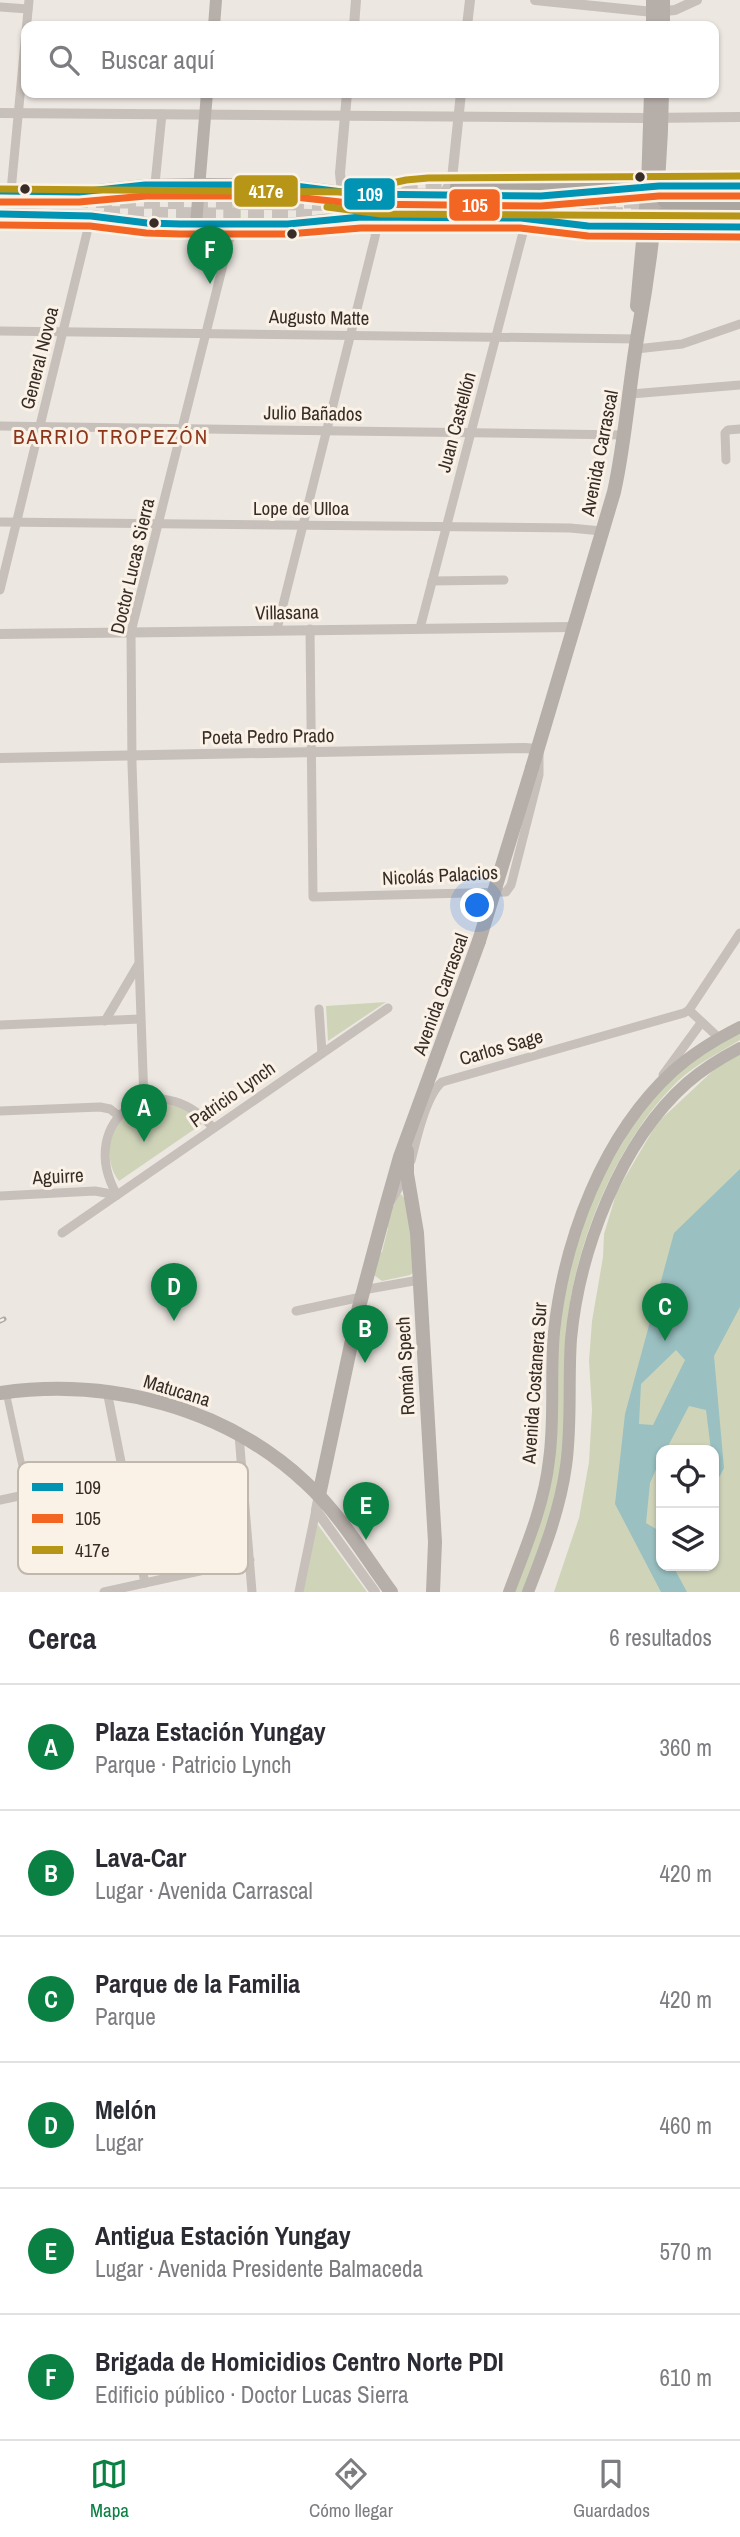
<!DOCTYPE html>
<html lang="es">
<meta charset="utf-8">
<style>
:root{--surface:#fff;--page:#f7f7f7;--text:#2b2b33;--muted:#7c7c81;--line:#e1e1e2;--accent:#0b8043}
body{margin:0;font-family:"Archivo Narrow",sans-serif;background:var(--page);color:var(--text)}
.controls{position:absolute;right:21px;bottom:21px;display:grid;overflow:hidden;border-radius:14px;box-shadow:0 2px 5px #0004}
.controls button{width:63px;height:63px;display:grid;place-items:center;padding:0;border:0;border-bottom:2px solid var(--line);background:var(--surface);color:var(--text);font:35px sans-serif}
.you{position:absolute;left:478px;top:906px;width:24px;height:24px;margin:-18px;border:5px solid #fff;border-radius:50%;background:#1a73e8;box-shadow:0 0 0 10px #1a73e833}
.badge{display:grid;place-items:center;width:46px;height:46px;border-radius:50%;background:var(--accent);color:#fff;font-size:23px;font-weight:700}
.pin{position:absolute;translate:-50% -58px;filter:drop-shadow(0 2px 4px #0008)}
.pin::after{content:'';position:absolute;top:37px;width:24px;height:21px;background:inherit;clip-path:polygon(0 0,100% 0,50% 100%)}
.list{margin:0;padding:0;list-style:none}
h2{display:flex;justify-content:space-between;align-items:center;height:91px;margin:0;padding:0 28px;font-size:30px}
h2 small{font-size:23px;font-weight:400;color:var(--muted)}
.list li{display:grid;grid-template-columns:46px 1fr auto;gap:21px;align-items:center;box-sizing:border-box;height:126px;padding:0 28px;border-top:2px solid var(--line)}
.list b{display:block;font-size:26px;white-space:nowrap}
.list p{margin:0;font-size:23px;white-space:nowrap;color:var(--muted)}
.list em{font-size:23px;font-style:normal;color:var(--muted)}
.icon{flex:none;width:38px;height:38px;fill:none;stroke:currentColor;stroke-width:2;stroke-linecap:round;stroke-linejoin:round}
.map{position:relative;flex:none;width:740px;height:1592px;overflow:hidden}
.search{position:absolute;background:var(--surface);box-shadow:0 2px 5px #0004;left:21px;right:21px;top:21px;height:77px;display:flex;align-items:center;gap:18px;box-sizing:border-box;padding:0 24px;border-radius:14px;color:var(--muted);font-size:26px}
.sheet{height:847px;background:var(--surface)}
nav{display:flex;justify-content:space-around;align-items:center;box-sizing:border-box;height:98px;border-top:2px solid var(--line);background:var(--surface);font-size:19px;color:var(--muted)}
nav a{display:grid;justify-items:center;gap:4px}
nav .on{color:var(--accent)}
.map>svg:first-child{display:block}
</style>
<div class="map">
<svg width="740" height="1592" viewBox="0 0 740 1592">
<rect width="100%" height="100%" fill="#ede7e1"/>
<g fill="#cfd4b9" fill-rule="evenodd">
<path d="M214,189H241V220H223V198H214Z"/>
<path d="M386,1002L328,1041L326,1006Z"/>
<path d="M740,1030V1040C719,1053 696,1064 678,1081C623,1134 584,1223 571,1297C561,1356 569,1417 560,1476C555,1515 536,1556 522,1592H511L537,1525L561,1301L589,1200L643,1108L676,1070Z"/>
<path d="M740,1052V1592H554L579,1518L589,1462L592,1410L589,1361L592,1321L603,1257L604,1234L617,1191L657,1123L718,1066ZM661,1450H714V1566H661Z"/>
<path d="M160,1102L187,1109L202,1124L119,1181C103,1160 108,1129 129,1113C138,1105 149,1104 160,1102Z"/>
<path d="M401,1194L408,1203L414,1272L410,1275L382,1281L374,1275L376,1255L382,1252L388,1228L385,1223L399,1195Z"/>
<path d="M317,1525H318L367,1592H303Z"/>
</g>
<path fill="#9ac0c1" fill-rule="evenodd" d="M740,1169V1307L714,1356L724,1468L714,1487V1450H711L706,1410L689,1406L666,1450H661V1458L650,1483L646,1523L661,1532V1566H673L687,1592H661L615,1504L625,1414L674,1233ZM676,1350L685,1360L653,1425L639,1424L641,1384Z"/>
<g fill="none" stroke-linecap="round" stroke-linejoin="round">
<g stroke="#c9c2bc" stroke-width="16" stroke-dasharray="16 8" stroke-linecap="butt">
<path d="M402,192L458,187"/>
<path d="M0,199L429,204L659,200"/>
<path d="M104,214L316,217"/>
<path d="M391,216L659,215"/>
</g>
<path stroke="#c7bfb9" stroke-width="7" d="M6,1392L28,1494"/>
<g stroke="#c7bfb9" stroke-width="9">
<path d="M0,7L28,9"/>
<path d="M155,184L162,114"/>
<path d="M11,191L29,0"/>
<path d="M0,331L638,339"/>
<path d="M636,349L682,344L740,324"/>
<path d="M631,394L740,385"/>
<path d="M0,426L625,435"/>
<path d="M726,460L725,433L728,430L740,429"/>
<path d="M0,522L570,528L602,531"/>
<path d="M432,581L504,580"/>
<path d="M0,590L91,216"/>
<path d="M420,628L525,225"/>
<path d="M277,629L375,237L378,217"/>
<path d="M310,629L313,897L506,892L511,885L539,775V754"/>
<path d="M319,1009L322,1053"/>
<path d="M689,1010L719,1038"/>
<path d="M105,1021L138,965"/>
<path d="M0,1025L140,1019"/>
<path d="M663,1075L701,1023"/>
<path d="M144,1101L132,764L131,632L233,225"/>
<path d="M0,1111L100,1107L110,1109L119,1116"/>
<path d="M411,1161C416,1141 426,1095 442,1082L684,1013L689,1010L740,933"/>
<path d="M117,1195C74,1120 158,1062 213,1128"/>
<path d="M0,1196L95,1191L117,1195"/>
<path d="M391,1201L407,1174"/>
<path d="M62,1233L388,1008"/>
<path d="M363,1290L419,1280"/>
<path d="M296,1311L361,1297"/>
<path d="M107,1391L145,1583"/>
<path d="M239,1435L252,1592"/>
<path d="M0,1500L123,1474"/>
<path d="M104,1592L250,1560"/>
<path d="M299,1592L316,1510"/>
</g>
<g stroke="#c7bfb9" stroke-width="10">
<path d="M535,0L653,12L675,10L697,0"/>
<path d="M354,26L356,0"/>
<path d="M467,26L470,0"/>
<path d="M0,113L646,118L740,117"/>
<path d="M347,193L341,183L340,173L347,93"/>
<path d="M444,194L452,179L461,93"/>
<path d="M0,634L574,627"/>
<path d="M0,758L525,748L537,749"/>
<path d="M319,1495L316,1510L375,1592"/>
</g>
<g stroke="#b7b0aa" stroke-width="12">
<path d="M214,26L216,0"/>
<path d="M618,188L740,186"/>
<path d="M0,191L79,192L145,185L206,184L287,185L358,194L471,195"/>
<path d="M489,195L576,194"/>
<path d="M0,214L91,216L147,223L203,225L288,224L351,217H405"/>
<path d="M514,218L588,226L740,227"/>
<path d="M196,224L207,93"/>
<path d="M509,1592C525,1549 544,1506 549,1460C555,1418 550,1375 554,1332C564,1239 603,1135 673,1071C693,1053 716,1039 740,1027"/>
<path d="M528,1592C544,1551 560,1510 566,1466C572,1424 568,1381 571,1339C579,1252 620,1142 687,1083C703,1069 721,1058 740,1048"/>
</g>
<g stroke="#b6aea8" stroke-width="14">
<path d="M653,26V0"/>
<path d="M663,26V0"/>
<path d="M637,306L648,187L651,93"/>
<path d="M532,768L614,492C626,438 629,382 639,327C653,249 661,172 662,93"/>
<path d="M407,1151V1174L417,1233L435,1542L433,1592"/>
<path d="M0,1393C109,1377 225,1407 306,1483C340,1514 364,1555 391,1592"/>
<path d="M319,1495L359,1307L385,1210L400,1157L479,941"/>
</g>
<g stroke="#aca6a0" stroke-width="16">
<path d="M738,186H740"/>
<path d="M458,187L625,188"/>
<path d="M665,200L740,201"/>
<path d="M664,215H740"/>
<path d="M391,224L525,225"/>
</g>
<defs>
<path id="rail" d="M0,1321L4,1319"/>
</defs>
<use href="#rail" stroke="#aea8a4" stroke-width="5"/>
<use href="#rail" stroke="#fbf2e7" stroke-width="2.5" stroke-dasharray="8" stroke-linecap="butt"/>
<path stroke="#b6aea8" stroke-width="14" d="M479,941L532,768"/>
<defs>
<g id="bus-1">
<path d="M0,191L79,192L145,185H287L358,194L541,196L659,186H740"/>
<path d="M0,214L91,216L147,223L180,224H288L361,217L521,218L588,226L740,227"/>
</g>
<g id="bus-2">
<path d="M0,202H79L146,196H286L358,204L541,206L659,196H740"/>
<path d="M0,225L90,226L146,233L180,234H288L361,228H520L588,236L740,237"/>
</g>
<g id="bus-3">
<path d="M0,189L352,192L406,180L428,178L740,176"/>
<path d="M327,207L381,214L740,216"/>
</g>
</defs>
<use href="#bus-1" stroke="#fbf2e7" stroke-width="12"/>
<use href="#bus-2" stroke="#fbf2e7" stroke-width="12"/>
<use href="#bus-3" stroke="#fbf2e7" stroke-width="12"/>
<use href="#bus-1" stroke="#0093b3" stroke-width="7"/>
<use href="#bus-2" stroke="#f26522" stroke-width="7"/>
<use href="#bus-3" stroke="#b79516" stroke-width="7"/>
</g>
<g fill="#382c27" stroke="#fbf2e7" stroke-width="2.5">
<circle cx="640" cy="177" r="6"/>
<circle cx="25" cy="189" r="6"/>
<circle cx="154" cy="223" r="6"/>
<circle cx="292" cy="234" r="6"/>
</g>
<g text-anchor="middle" dominant-baseline="central" stroke-width="6" stroke-linejoin="round" paint-order="stroke">
<g font-size="19" fill="#382c27" stroke="#fbf2e7">
<text transform="translate(319 317) rotate(1)">Augusto Matte</text>
<text transform="translate(39 358) rotate(-76)">General Novoa</text>
<text transform="translate(313 413) rotate(1)">Julio Bañados</text>
<text transform="translate(456 422) rotate(-75)">Juan Castellón</text>
<text transform="translate(599 453) rotate(-79)">Avenida Carrascal</text>
<text x="301" y="508">Lope de Ulloa</text>
<text transform="translate(132 566) rotate(-77)">Doctor Lucas Sierra</text>
<text transform="translate(287 612) rotate(-1)">Villasana</text>
<text transform="translate(268 736) rotate(-1)">Poeta Pedro Prado</text>
<text transform="translate(440 875) rotate(-3)">Nicolás Palacios</text>
<text transform="translate(440 994) rotate(-70)">Avenida Carrascal</text>
<text transform="translate(501 1047) rotate(-16)">Carlos Sage</text>
<text transform="translate(232 1094) rotate(-35)">Patricio Lynch</text>
<text transform="translate(58 1176) rotate(-3)">Aguirre</text>
<text transform="translate(405 1366) rotate(-93)">Román Spech</text>
<text transform="translate(534 1383) rotate(-86)">Avenida Costanera Sur</text>
<text transform="translate(177 1390) rotate(17)">Matucana</text>
</g>
<g font-size="21" letter-spacing="2" fill="#8d351a" stroke="#fbf2e7">
<text x="111" y="436">BARRIO TROPEZÓN</text>
</g>
</g>
<rect x="18" y="1462" width="230" height="112" rx="10" fill="#fbf2e7" stroke="#c0b7ad" stroke-width="2"/>
<rect x="32" y="1483" width="31" height="8" fill="#0093b3"/>
<rect x="32" y="1514" width="31" height="9" fill="#f26522"/>
<rect x="32" y="1546" width="31" height="8" fill="#b79516"/>
<g font-size="19" fill="#382c27">
<text x="75" y="1494">109</text>
<text x="75" y="1525">105</text>
<text x="75" y="1557">417e</text>
</g>
<g stroke="#fbf2e7" stroke-width="2.5">
<rect x="233" y="174" width="66" height="34" rx="7" fill="#b79516"/>
<rect x="343" y="177" width="53" height="34" rx="7" fill="#0093b3"/>
<rect x="448" y="188" width="53" height="34" rx="7" fill="#f26522"/>
</g>
<g font-size="19" text-anchor="middle" font-weight="bold" fill="#fff">
<text x="266" y="198">417e</text>
<text x="370" y="201">109</text>
<text x="475" y="212">105</text>
</g>
</svg>
<div class="controls">
<button><svg class="icon" aria-label="locate" viewBox="0 0 24 24"><circle cx="12" cy="12" r="6"/><path d="M12 2v4M12 18v4M2 12h4M18 12h4"/></svg></button>
<button><svg class="icon" aria-label="layers" viewBox="0 0 24 24"><path d="M12 4l9 5-9 5-9-5zM3 14l9 5 9-5"/></svg></button>
</div>
<div class="you"></div>
<div class="pin badge" style="left:144px;top:1142px">A</div>
<div class="pin badge" style="left:365px;top:1363px">B</div>
<div class="pin badge" style="left:665px;top:1341px">C</div>
<div class="pin badge" style="left:174px;top:1321px">D</div>
<div class="pin badge" style="left:366px;top:1540px">E</div>
<div class="pin badge" style="left:210px;top:284px">F</div>
<div class="search"><svg class="icon" aria-label="search" viewBox="0 0 24 24"><circle cx="10" cy="10" r="6"/><path d="M15 15l6 6"/></svg>Buscar aquí</div>
</div>
<section class="sheet">
<h2>Cerca<small>6 resultados</small></h2>
<ul class="list">
<li><span class="badge">A</span><div><b>Plaza Estación Yungay</b><p>Parque · Patricio Lynch</p></div><em>360 m</em></li>
<li><span class="badge">B</span><div><b>Lava-Car</b><p>Lugar · Avenida Carrascal</p></div><em>420 m</em></li>
<li><span class="badge">C</span><div><b>Parque de la Familia</b><p>Parque</p></div><em>420 m</em></li>
<li><span class="badge">D</span><div><b>Melón</b><p>Lugar</p></div><em>460 m</em></li>
<li><span class="badge">E</span><div><b>Antigua Estación Yungay</b><p>Lugar · Avenida Presidente Balmaceda</p></div><em>570 m</em></li>
<li><span class="badge">F</span><div><b>Brigada de Homicidios Centro Norte PDI</b><p>Edificio público · Doctor Lucas Sierra</p></div><em>610 m</em></li>
</ul>
</section>
<nav>
<a class="on"><svg class="icon" aria-label="map" viewBox="0 0 24 24"><path d="M3 6l6-2 6 2 6-2v14l-6 2-6-2-6 2zM9 4v14M15 6v14"/></svg>Mapa</a>
<a><svg class="icon" aria-label="directions" viewBox="0 0 24 24"><path d="M12 3l9 9-9 9-9-9zM9 14v-3h6M13 9l2 2-2 2"/></svg>Cómo llegar</a>
<a><svg class="icon" aria-label="saved" viewBox="0 0 24 24"><path d="M7 4h10v16l-5-4-5 4z"/></svg>Guardados</a>
</nav>
